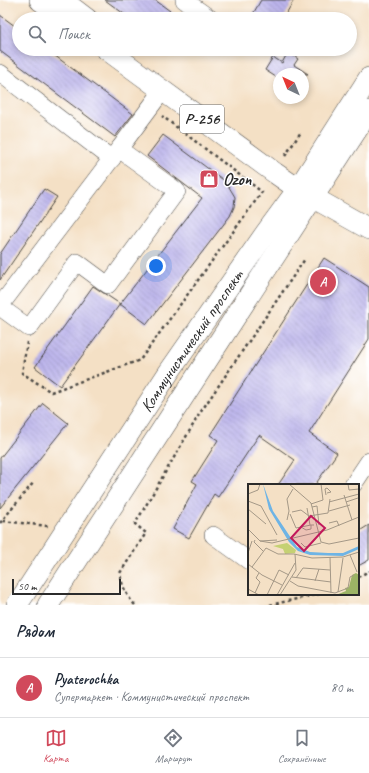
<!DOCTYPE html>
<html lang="ru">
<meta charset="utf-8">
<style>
:root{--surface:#fff;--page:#f6f6f7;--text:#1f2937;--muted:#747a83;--line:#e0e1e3;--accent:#d1495b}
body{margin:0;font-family:Caveat,sans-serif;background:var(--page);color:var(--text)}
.compass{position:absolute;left:273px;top:68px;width:36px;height:36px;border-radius:50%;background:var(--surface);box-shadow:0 2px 6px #0003;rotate:317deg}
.scale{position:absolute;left:12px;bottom:10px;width:109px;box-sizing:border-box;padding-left:4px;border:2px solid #2b2b2b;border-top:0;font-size:11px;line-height:14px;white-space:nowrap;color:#2b2b2b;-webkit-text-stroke:3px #fff;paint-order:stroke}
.you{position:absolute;left:156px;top:266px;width:14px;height:14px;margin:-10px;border:3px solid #fff;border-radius:50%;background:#1a73e8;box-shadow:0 0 0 6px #1a73e833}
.badge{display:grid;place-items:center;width:26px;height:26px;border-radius:50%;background:var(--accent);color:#fff;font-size:13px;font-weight:700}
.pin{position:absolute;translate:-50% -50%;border:2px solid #fff;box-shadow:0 1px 4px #0006}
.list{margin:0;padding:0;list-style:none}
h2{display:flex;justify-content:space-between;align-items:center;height:52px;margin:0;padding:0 16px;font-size:17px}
h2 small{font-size:13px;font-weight:400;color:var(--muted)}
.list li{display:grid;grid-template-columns:26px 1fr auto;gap:12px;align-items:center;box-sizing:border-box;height:60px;padding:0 16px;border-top:1px solid var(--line)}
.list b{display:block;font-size:15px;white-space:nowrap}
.list p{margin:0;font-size:13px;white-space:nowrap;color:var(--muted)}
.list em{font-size:13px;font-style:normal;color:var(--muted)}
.icon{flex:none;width:22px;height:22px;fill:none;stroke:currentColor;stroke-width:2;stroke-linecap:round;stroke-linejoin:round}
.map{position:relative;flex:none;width:369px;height:605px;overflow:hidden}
.search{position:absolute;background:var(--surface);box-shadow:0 2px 6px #0003;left:12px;right:12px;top:12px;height:44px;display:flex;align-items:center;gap:10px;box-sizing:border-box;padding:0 14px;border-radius:22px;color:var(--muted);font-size:15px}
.sheet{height:112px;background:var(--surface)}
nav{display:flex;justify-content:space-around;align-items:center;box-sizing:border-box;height:56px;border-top:1px solid var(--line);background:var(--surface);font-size:11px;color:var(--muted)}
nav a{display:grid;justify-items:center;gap:2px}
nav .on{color:var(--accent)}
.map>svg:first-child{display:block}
</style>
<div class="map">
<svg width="369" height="605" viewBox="0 0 369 605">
<defs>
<pattern id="building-back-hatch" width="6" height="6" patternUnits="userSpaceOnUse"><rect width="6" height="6" fill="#bbb4eb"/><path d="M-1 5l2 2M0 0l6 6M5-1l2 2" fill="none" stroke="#9893bf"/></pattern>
</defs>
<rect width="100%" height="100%" fill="#fff"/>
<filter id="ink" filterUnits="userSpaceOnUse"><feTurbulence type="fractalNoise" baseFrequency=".025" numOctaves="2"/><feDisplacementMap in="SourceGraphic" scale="8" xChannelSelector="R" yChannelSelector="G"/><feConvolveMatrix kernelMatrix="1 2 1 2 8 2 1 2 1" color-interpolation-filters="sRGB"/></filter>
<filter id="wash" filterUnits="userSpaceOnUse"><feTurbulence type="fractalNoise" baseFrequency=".012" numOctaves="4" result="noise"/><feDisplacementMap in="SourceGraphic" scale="16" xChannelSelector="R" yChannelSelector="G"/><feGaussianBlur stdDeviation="0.9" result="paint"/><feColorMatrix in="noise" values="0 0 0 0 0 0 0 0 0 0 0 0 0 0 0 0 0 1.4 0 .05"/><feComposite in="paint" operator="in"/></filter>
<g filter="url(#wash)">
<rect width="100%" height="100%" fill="#f4e0c5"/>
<g id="blocks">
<g fill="url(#building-back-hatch)">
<path d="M105,0H155L181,19H131Z"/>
<path d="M261,0H294L283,19H250Z"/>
<path d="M0,15L19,29V49H46L133,114L115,137L0,51Z"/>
<path d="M288,52L298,59L294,65L308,74H279V79L265,70L273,57L282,63Z"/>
<path d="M163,135L226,182L235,197L234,207L230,216L147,324L120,304L202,198L147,156Z"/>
<path d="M44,189L57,197L0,280V254Z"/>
<path d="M324,258L369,287V339L309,433L337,453L315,485H278L295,460L259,435L218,497L214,494L189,538L173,529L197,484L192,481L218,440L210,435Z"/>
<path d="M93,286L120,304L60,386L35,367Z"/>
<path d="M43,403L68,423L0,508V458Z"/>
<path d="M369,525V560L358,566V532Z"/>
</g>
</g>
</g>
<g filter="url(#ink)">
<use href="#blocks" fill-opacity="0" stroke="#494642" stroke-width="1"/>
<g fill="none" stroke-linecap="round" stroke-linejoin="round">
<defs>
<g id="minor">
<path d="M184,0L211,19"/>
<path d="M0,73L112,159"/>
<path d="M0,306L119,149"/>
<path d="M0,307L29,328L77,262L108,285L177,191L119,149L163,90"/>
<path d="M353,485L369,461"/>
<path d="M213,535L249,561"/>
</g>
<g id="major">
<path d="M40,0L66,19"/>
<path d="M62,0L87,19"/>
<path d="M106,49L275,173L298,189L369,229"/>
<path id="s1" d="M17,605L169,372L265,234L298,189L369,78"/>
<path d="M48,605L369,111"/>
</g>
</defs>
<use href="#minor" stroke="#494642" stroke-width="18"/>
<use href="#major" stroke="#494642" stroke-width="22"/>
<g stroke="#494642" stroke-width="2.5" stroke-dasharray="3 3" stroke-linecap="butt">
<path d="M285,156L301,132"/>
<path d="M27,342L22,373L51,392L140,360L262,192L162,116"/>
<path d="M3,521L48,526"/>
<path d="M0,523L34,482"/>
<path d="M358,577L369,571"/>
<path d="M135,605C126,595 122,586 120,573L146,533L135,524L200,413L305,259"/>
<path d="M270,605L319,594"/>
</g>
<use href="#minor" stroke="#fff" stroke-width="17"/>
<use href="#major" stroke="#fff" stroke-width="21"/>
</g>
</g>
<defs>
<symbol id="shop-square" viewBox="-11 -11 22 22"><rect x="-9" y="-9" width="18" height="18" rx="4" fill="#d1495b" stroke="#fff"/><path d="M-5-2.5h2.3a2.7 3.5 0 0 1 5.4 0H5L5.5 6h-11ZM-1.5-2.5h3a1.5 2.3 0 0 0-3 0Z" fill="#fff"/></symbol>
</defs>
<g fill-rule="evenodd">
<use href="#shop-square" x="198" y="168" width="22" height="22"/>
</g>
<g text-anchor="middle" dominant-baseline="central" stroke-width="3" stroke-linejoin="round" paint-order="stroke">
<rect fill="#fff" stroke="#6b6b6b" stroke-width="1" x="180" y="105" width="44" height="28" rx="3"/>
<g font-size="16" font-weight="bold" fill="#2b2b2b">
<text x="202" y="119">Р-256</text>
</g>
<g font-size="17" font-weight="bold" fill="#2b2b2b" stroke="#fff" text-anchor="start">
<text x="223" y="179">Ozon</text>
</g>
<g font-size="17" fill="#2b2b2b" stroke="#fff">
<text stroke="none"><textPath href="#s1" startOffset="317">Коммунистический проспект</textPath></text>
</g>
</g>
<g transform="translate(248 484)">
<rect width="111" height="111" fill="#f4e0c5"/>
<path d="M108,89L111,91V111H88L98,107L97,104L101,103L104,91Z" fill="#9cb365"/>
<path d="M39,59L48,66L47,69L37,70L35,65L25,62Z" fill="#c5d173"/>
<path d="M15,0L25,27L49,63L62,68L80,69H95L111,62V65L95,72L62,71L50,67L41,58L21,25Z" fill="#6eb4e5"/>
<path fill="none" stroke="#a49887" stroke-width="1" d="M41,0L63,19L73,58L81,60L111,54M100,0L101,6L111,5M0,10L10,6L12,0M78,11L77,5L79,4L83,8L79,9M96,11L104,36M0,17L13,22L29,51M81,18L111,10M98,18L110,14M63,20L75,16L73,0M64,23L69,22L71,41M59,24L62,41M0,25L18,40M81,27L102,21M44,28L53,26L61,32L80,29L82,15M42,30L48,44L63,41M39,36L41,27L39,15L45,5M81,39L89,37L91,42M53,43L58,46L63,45V41H66M0,45L12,57L24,59L79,46L111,33M7,56L6,58L15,67M12,57L29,56M53,59L57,63L73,59M18,64L30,70H46L64,74L95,73L111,68M0,69L4,57M102,71L109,88M82,73L83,109M0,80L14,91L34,101M4,83L18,64M44,93L83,98M48,94L55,84L82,86M42,97L50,102L87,109L100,104L102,93L106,91M67,97L71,85M0,105L11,111M90,108L95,74M7,109L12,98L8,94L11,89M19,111L31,86L41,91M29,111L47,79M32,111L48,86L47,70"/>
<path fill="#c2185b" fill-opacity="0.15" stroke="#c2185b" stroke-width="2" d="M63,32L77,44L56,67L43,54Z"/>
<rect width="111" height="111" fill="none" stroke="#2b2b2b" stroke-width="2"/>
</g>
</svg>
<svg class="compass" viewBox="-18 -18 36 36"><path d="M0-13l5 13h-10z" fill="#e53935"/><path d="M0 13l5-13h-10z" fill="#747a83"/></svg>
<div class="scale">50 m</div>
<div class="you"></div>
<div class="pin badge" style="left:323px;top:282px">A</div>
<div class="search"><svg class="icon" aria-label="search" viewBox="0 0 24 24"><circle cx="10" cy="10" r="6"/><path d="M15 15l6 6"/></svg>Поиск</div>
</div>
<section class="sheet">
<h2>Рядом<small></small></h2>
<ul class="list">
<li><span class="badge">A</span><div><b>Pyaterochka</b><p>Супермаркет · Коммунистический проспект</p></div><em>80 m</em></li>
</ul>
</section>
<nav>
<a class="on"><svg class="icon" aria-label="map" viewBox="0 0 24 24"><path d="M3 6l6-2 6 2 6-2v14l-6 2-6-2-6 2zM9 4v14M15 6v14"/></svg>Карта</a>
<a><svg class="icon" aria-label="directions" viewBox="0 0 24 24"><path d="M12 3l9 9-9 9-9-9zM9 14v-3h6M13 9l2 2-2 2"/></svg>Маршрут</a>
<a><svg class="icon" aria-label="saved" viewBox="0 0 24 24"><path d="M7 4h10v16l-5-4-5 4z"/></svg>Сохранённые</a>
</nav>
